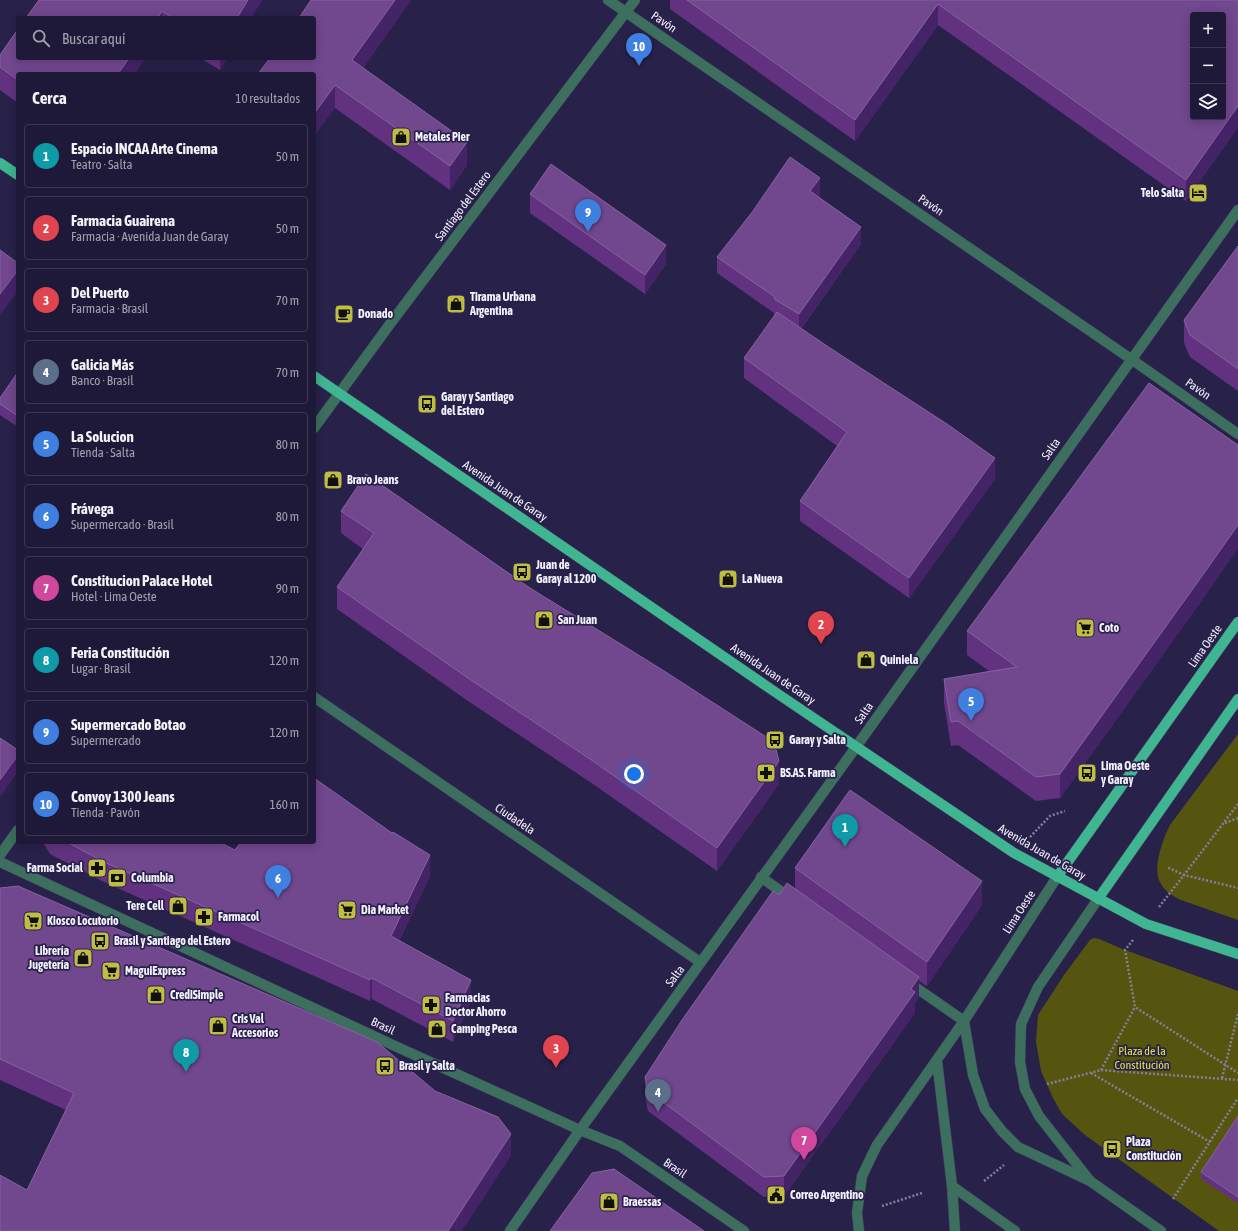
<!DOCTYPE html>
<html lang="es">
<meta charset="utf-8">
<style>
:root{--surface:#1e1938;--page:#262240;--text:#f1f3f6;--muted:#a1a0ae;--line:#3c3853;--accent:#bca0f2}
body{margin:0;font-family:"Asap Condensed",sans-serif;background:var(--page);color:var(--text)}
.controls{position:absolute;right:12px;top:12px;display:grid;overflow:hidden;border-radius:4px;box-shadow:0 2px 10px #0003}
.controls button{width:36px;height:36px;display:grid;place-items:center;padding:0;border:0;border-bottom:1px solid var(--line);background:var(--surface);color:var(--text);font:20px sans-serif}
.you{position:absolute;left:634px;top:774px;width:14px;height:14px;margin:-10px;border:3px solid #fff;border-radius:50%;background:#1a73e8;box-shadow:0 0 0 6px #1a73e833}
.badge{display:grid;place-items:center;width:26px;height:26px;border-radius:50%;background:var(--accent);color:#fff;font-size:13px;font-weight:700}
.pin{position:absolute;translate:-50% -33px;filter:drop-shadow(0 1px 2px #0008)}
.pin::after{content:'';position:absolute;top:21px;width:14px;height:12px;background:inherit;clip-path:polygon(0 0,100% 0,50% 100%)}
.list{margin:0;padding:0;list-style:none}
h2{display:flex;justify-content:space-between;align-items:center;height:52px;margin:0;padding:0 16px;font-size:17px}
h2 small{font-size:13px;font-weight:400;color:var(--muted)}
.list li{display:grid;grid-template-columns:26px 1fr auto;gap:12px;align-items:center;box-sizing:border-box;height:64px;margin:0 8px 8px;padding:0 8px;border:1px solid var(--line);border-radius:4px}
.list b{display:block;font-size:15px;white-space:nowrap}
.list p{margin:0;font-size:13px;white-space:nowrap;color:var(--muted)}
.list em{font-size:13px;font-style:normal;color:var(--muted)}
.icon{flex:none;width:22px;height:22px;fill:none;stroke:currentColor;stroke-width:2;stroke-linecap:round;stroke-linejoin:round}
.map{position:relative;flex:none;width:1238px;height:1231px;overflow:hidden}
.search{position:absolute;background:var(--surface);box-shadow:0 2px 10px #0003;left:16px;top:16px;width:300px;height:44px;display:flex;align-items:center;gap:10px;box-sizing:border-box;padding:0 14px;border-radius:4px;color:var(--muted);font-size:15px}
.panel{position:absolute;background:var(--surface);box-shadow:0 2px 10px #0003;left:16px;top:72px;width:300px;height:772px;border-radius:4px}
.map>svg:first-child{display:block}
</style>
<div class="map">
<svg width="1238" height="1231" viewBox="0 0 1238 1231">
<rect width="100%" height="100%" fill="#28214a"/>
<g fill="#555510">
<path d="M1238,734V920L1181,900C1173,896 1164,891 1160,882C1152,868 1163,839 1170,825Z"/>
<path d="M1094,938L1099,939L1125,950L1238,991V1231H1219L1085,1135L1062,1114L1053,1098L1041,1071L1036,1042L1038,1015L1064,975L1090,940Z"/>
</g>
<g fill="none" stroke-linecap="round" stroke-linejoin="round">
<defs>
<g id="minor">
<path d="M608,0L1131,359L1238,434"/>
<path d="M314,428L390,324L635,0"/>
<path d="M314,697L700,962"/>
<path d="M0,855L18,830"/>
<path d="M0,862L395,1046L580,1130L620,1146L744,1231"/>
<path d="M761,877L793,900"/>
<path d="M908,982L964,1021"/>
<path d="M964,1021L973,1075L985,1109L1002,1131L1018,1147L1090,1181L1161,1231"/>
<path d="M937,1061L952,1186L955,1231"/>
<path d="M1090,1181L1039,1116L1025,1089L1020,1062L1021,1024L1038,987L1098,899"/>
<path d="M952,1186L1015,1231"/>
<path d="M510,1231L580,1130L856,747L1238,210"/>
<path d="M859,1231L857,1213L862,1176L877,1145L964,1021L1057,877"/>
</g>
<g id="major">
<path d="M0,163L18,175"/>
<path d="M314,376L781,696L1014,853L1146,924L1238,954"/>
<path d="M1057,877L1238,622"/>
<path d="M1098,899L1238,699"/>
</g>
</defs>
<use href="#minor" stroke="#443e63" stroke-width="11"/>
<use href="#major" stroke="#443e63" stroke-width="11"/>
<g stroke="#84809b" stroke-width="2.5" stroke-dasharray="2 2" stroke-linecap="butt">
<path d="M1238,804L1184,875L1238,888"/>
<path d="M1225,823L1238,818"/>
<path d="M1030,837L1050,816L1065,811"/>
<path d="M1159,907L1184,875L1167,867"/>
<path d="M1133,940L1125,950L1135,1007L1238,1073"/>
<path d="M1101,1070L1135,1007"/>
<path d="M1091,1073L1210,1142"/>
<path d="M1222,1078L1238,1014"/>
<path d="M1047,1084L1101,1070L1238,1080"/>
<path d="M984,1181L1004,1165"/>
<path d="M1173,1199L1238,1098"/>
<path d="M882,1206L922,1193"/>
</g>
<use href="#minor" stroke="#3c6f5d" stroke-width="10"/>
<use href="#major" stroke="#3fb591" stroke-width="10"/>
</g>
<g fill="#623281">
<path d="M39,0H262L251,18H26Z"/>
<path d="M411,0L363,68L467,165L450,190L335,108L314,74Z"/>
<path d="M670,0H1238V127L1186,201L938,25L855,141L670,9Z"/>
<path d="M200,58H227L220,70Z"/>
<path d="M0,67L18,74V103L0,90Z"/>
<path d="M530,194L666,264L645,294L530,213Z"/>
<path d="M820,195L818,197L861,244L801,329L995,479L909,598L800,521V501L837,446L744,378V358L775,315H774V313L717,273V257Z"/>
<path d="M1238,246V391L1190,357L1184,343V320Z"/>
<path d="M18,372V427L0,415V398Z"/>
<path d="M341,511L779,784L717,871L593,784L468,701L337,609V587L363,549L341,533Z"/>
<path d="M1202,600L1060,798L1036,801L958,745L951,746L944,703V679L989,671L967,655V631Z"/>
<path d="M44,842H219L235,850L430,876L399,941L471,1001L453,1042L372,999L370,1001L104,882L50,854L44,844Z"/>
<path d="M795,868L982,905L927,986L919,981V997L915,1003V1013L784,1196L764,1197L648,1111L645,1097V1077L779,895L795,888Z"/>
<path d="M0,888L511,1156L27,1190L66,1110L0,1080Z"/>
<path d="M1238,1116V1203L1201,1179V1172Z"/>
</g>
<g fill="#442366">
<path d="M248,0H262L251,18H237Z"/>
<path d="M395,0H411L352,84V60Z"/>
<path d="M938,4V25L855,141V120Z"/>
<path d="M162,11V18H158Z"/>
<path d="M129,58H146L135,74H118Z"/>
<path d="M220,58H227L220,70Z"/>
<path d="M335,85V108L314,137V114Z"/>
<path d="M1238,106V127L1186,201V180Z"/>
<path d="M467,142V165L450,190V166Z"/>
<path d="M820,178V195L810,208V191Z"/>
<path d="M861,227V244L799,331V314Z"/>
<path d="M666,245V264L645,294V275Z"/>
<path d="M18,270V291L0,315V294Z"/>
<path d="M995,458V479L909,598V578Z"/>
<path d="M1238,525V549L1202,600L1060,798V774Z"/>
<path d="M18,755V772L0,797V780Z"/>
<path d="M779,761V784L717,871V848Z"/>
<path d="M430,855V876L391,957V936Z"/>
<path d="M982,881V905L927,986V962Z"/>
<path d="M919,977V997L915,1003V1013L784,1196V1176Z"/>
<path d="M372,978V999L370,1001V980Z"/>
<path d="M471,980V1001L453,1042V1021Z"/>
<path d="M511,1134V1156L462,1231H448Z"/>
</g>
<g fill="#71478e" stroke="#8662a0" fill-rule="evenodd">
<path d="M39,0H248L237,18H173L162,11L158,18H26Z"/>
<path d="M311,0H395L352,60L467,142L450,166L335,85L314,114V74H258L270,58H314V18H299Z"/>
<path d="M687,0H1238V106L1186,180L938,4L855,120ZM1193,15H1223V117H1193Z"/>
<path d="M18,29V58H129L118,74H18V80L0,67V55Z"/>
<path d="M790,157L820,178L810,191L861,227L799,314L774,299L775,297L717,257L753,211Z"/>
<path d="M551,164L666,245L645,275L530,194Z"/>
<path d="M1238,246V369L1190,335L1184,320Z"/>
<path d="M0,250L18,263V270L0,294Z"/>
<path d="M777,312L830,348L947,424L995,458L909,578L800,501L847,432L744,358Z"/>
<path d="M18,372V416L0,404V398Z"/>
<path d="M1149,383L1238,445V525L1202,576L1060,774L1036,777L958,721L951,722L944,679L1017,667L967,631Z"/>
<path d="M366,474L530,588L661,669L774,742L779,761L717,848L593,761L468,678L337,587L374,533L341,511Z"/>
<path d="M0,738L18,750V755L0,780Z"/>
<path d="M314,778L392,833L393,832L430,855L391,936L471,980L453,1021L372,978L370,980L104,862L67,842H219L235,850L241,842H314Z"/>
<path d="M850,790L982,881L927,962L795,868Z"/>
<path d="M787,883L919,977L911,989L915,992L784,1176L764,1177L648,1091L645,1077L682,1020L773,891L779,895Z"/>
<path d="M18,886L377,1042L435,1091L498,1117L511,1134L448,1231H0V1175L27,1190L74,1093L0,1059V888Z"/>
<path d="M1238,1116V1197L1201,1172Z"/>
<path d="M614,1169L704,1231H550L592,1173Z"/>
</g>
<defs>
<symbol id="shop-square" viewBox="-11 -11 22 22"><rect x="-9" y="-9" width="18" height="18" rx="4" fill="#bfbe42" stroke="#28214a"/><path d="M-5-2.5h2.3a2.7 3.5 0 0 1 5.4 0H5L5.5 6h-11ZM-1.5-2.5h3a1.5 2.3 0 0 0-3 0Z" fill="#111"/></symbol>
<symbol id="hotel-square" viewBox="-11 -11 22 22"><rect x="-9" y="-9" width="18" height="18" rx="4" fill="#bfbe42" stroke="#28214a"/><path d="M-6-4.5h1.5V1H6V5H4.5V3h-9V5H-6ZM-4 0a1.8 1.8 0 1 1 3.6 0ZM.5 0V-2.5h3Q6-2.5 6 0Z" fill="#111"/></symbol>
<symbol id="cafe-square" viewBox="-11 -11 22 22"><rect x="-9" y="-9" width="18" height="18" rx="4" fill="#bfbe42" stroke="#28214a"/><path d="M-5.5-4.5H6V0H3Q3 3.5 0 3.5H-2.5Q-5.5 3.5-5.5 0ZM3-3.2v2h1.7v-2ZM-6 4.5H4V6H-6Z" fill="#111"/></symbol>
<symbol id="bus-square" viewBox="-11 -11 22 22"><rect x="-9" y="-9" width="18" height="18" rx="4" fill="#bfbe42" stroke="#28214a"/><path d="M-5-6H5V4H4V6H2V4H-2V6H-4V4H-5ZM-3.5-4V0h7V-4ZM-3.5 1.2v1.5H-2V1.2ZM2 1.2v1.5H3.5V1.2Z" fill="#111"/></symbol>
<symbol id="supermarket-square" viewBox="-11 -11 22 22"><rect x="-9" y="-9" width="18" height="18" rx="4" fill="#bfbe42" stroke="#28214a"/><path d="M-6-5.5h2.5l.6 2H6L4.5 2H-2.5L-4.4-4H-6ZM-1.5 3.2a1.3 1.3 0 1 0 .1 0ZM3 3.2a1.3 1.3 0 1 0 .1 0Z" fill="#111"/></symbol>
<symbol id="pharmacy-square" viewBox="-11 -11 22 22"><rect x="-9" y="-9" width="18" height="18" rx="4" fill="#bfbe42" stroke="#28214a"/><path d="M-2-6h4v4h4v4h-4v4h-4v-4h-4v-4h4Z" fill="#111"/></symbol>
<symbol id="bank-square" viewBox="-11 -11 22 22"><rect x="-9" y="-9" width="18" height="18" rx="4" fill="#bfbe42" stroke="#28214a"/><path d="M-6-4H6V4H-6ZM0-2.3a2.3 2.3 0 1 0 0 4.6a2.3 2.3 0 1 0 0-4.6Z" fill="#111"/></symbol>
<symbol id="civic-square" viewBox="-11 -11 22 22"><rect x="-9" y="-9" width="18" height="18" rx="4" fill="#bfbe42" stroke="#28214a"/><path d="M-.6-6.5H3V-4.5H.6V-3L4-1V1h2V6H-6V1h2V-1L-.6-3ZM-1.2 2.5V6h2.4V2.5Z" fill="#111"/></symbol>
</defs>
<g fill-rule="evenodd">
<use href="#shop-square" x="390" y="126" width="22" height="22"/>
<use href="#hotel-square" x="1187" y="182" width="22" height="22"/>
<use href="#shop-square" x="445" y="293" width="22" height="22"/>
<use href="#cafe-square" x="333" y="303" width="22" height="22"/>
<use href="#bus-square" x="416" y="393" width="22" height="22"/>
<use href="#shop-square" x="322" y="469" width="22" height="22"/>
<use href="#bus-square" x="511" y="561" width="22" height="22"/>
<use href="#shop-square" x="717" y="568" width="22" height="22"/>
<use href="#shop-square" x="533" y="609" width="22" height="22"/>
<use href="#supermarket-square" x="1074" y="617" width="22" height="22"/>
<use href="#shop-square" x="855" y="649" width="22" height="22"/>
<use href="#bus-square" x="764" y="729" width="22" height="22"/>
<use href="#pharmacy-square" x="755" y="762" width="22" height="22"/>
<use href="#bus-square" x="1076" y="762" width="22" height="22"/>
<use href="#pharmacy-square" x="86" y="857" width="22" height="22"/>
<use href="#bank-square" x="106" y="867" width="22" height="22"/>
<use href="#shop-square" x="167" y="895" width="22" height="22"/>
<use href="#supermarket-square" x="336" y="899" width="22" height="22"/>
<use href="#pharmacy-square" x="193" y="906" width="22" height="22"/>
<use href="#supermarket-square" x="22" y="910" width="22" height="22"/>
<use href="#bus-square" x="89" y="930" width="22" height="22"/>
<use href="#shop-square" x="72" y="947" width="22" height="22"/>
<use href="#supermarket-square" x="100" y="960" width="22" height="22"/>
<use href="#shop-square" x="145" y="984" width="22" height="22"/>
<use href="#pharmacy-square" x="420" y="994" width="22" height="22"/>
<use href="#shop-square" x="207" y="1015" width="22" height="22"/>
<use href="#shop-square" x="426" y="1018" width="22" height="22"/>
<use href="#bus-square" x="374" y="1055" width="22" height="22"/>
<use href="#bus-square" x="1101" y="1138" width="22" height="22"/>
<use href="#civic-square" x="765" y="1184" width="22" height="22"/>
<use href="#shop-square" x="598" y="1191" width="22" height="22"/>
</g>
<g text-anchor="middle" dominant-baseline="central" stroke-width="3.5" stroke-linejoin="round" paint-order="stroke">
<g font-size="12" fill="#f2f1fc" stroke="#28214a">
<text transform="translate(664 22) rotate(34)">Pavón</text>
<text transform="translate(931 205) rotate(34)">Pavón</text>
<text transform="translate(463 206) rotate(-53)">Santiago del Estero</text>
<text transform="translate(1198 389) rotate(35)">Pavón</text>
<text transform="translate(1051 449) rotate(-55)">Salta</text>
<text transform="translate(505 491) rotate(34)">Avenida Juan de Garay</text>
<text transform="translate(1205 646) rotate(-55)">Lima Oeste</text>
<text transform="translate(773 674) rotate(34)">Avenida Juan de Garay</text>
<text transform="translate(864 713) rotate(-55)">Salta</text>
<text transform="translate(515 819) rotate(34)">Ciudadela</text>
<text transform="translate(1042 852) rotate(30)">Avenida Juan de Garay</text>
<text transform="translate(1019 912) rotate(-57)">Lima Oeste</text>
<text transform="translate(675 976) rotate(-54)">Salta</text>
<text transform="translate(383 1026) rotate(25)">Brasil</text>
<text transform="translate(675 1168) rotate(34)">Brasil</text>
</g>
<g font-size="12" font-weight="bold" fill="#f2f1fc" stroke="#28214a" text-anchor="start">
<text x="415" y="137">Metales Pier</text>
<text x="1184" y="193" text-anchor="end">Telo Salta</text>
<text x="470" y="297">Tirama Urbana<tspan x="470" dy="14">Argentina</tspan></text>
<text x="358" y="314">Donado</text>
<text x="441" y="397">Garay y Santiago<tspan x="441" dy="14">del Estero</tspan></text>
<text x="347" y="480">Bravo Jeans</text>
<text x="536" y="565">Juan de<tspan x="536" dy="14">Garay al 1200</tspan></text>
<text x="742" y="579">La Nueva</text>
<text x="558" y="620">San Juan</text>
<text x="1099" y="628">Coto</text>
<text x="880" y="660">Quiniela</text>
<text x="789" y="740">Garay y Salta</text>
<text x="1101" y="766">Lima Oeste<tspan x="1101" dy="14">y Garay</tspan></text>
<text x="780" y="773">BS.AS. Farma</text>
<text x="83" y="868" text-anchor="end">Farma Social</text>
<text x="131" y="878">Columbia</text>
<text x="164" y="906" text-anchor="end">Tere Cell</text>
<text x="361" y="910">Dia Market</text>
<text x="218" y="917">Farmacol</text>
<text x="47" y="921">Kiosco Locutorio</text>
<text x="114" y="941">Brasil y Santiago del Estero</text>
<text x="69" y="951" text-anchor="end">Librería<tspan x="69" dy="14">Jugetería</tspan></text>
<text x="125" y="971">MaguiExpress</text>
<text x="170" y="995">CrediSimple</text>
<text x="445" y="998">Farmacias<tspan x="445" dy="14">Doctor Ahorro</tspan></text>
<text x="232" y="1019">Cris Val<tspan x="232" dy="14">Accesorios</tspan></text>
<text x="451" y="1029">Camping Pesca</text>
<text x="399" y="1066">Brasil y Salta</text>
<text x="1126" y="1142">Plaza<tspan x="1126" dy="14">Constitución</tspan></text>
<text x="790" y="1195">Correo Argentino</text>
<text x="623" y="1202">Braessas</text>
</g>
<g font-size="12" fill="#e2e247" stroke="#28214a">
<text x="1142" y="1051">Plaza de la<tspan x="1142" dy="14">Constitución</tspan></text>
</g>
</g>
</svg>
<div class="controls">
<button>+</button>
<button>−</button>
<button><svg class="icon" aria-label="layers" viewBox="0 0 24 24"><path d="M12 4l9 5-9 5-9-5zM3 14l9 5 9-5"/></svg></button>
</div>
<div class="you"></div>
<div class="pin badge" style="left:845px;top:847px;background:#0f9aa8">1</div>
<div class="pin badge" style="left:821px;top:644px;background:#e0444e">2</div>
<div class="pin badge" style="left:556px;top:1068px;background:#e0444e">3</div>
<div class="pin badge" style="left:658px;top:1112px;background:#5c6f8a">4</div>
<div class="pin badge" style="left:971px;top:721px;background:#3f7fe0">5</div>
<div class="pin badge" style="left:278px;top:898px;background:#3f7fe0">6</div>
<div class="pin badge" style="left:804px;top:1160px;background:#d1479c">7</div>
<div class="pin badge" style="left:186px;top:1072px;background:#0f9aa8">8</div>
<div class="pin badge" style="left:588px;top:232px;background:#3f7fe0">9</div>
<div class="pin badge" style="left:639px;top:66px;background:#3f7fe0">10</div>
<div class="search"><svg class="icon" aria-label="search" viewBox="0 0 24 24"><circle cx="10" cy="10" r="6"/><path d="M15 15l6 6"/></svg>Buscar aquí</div>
<section class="panel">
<h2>Cerca<small>10 resultados</small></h2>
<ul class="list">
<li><span class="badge" style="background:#0f9aa8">1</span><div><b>Espacio INCAA Arte Cinema</b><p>Teatro · Salta</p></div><em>50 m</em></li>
<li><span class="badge" style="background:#e0444e">2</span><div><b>Farmacia Guairena</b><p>Farmacia · Avenida Juan de Garay</p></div><em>50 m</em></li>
<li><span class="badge" style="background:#e0444e">3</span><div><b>Del Puerto</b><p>Farmacia · Brasil</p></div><em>70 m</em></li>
<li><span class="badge" style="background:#5c6f8a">4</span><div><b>Galicia Más</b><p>Banco · Brasil</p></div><em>70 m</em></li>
<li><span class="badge" style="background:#3f7fe0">5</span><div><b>La Solucion</b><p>Tienda · Salta</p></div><em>80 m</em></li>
<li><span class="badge" style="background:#3f7fe0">6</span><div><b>Frávega</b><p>Supermercado · Brasil</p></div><em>80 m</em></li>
<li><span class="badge" style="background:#d1479c">7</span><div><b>Constitucion Palace Hotel</b><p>Hotel · Lima Oeste</p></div><em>90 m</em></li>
<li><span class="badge" style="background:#0f9aa8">8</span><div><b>Feria Constitución</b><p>Lugar · Brasil</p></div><em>120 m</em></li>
<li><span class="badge" style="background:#3f7fe0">9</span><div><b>Supermercado Botao</b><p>Supermercado</p></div><em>120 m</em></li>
<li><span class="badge" style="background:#3f7fe0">10</span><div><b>Convoy 1300 Jeans</b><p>Tienda · Pavón</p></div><em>160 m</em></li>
</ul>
</section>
</div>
